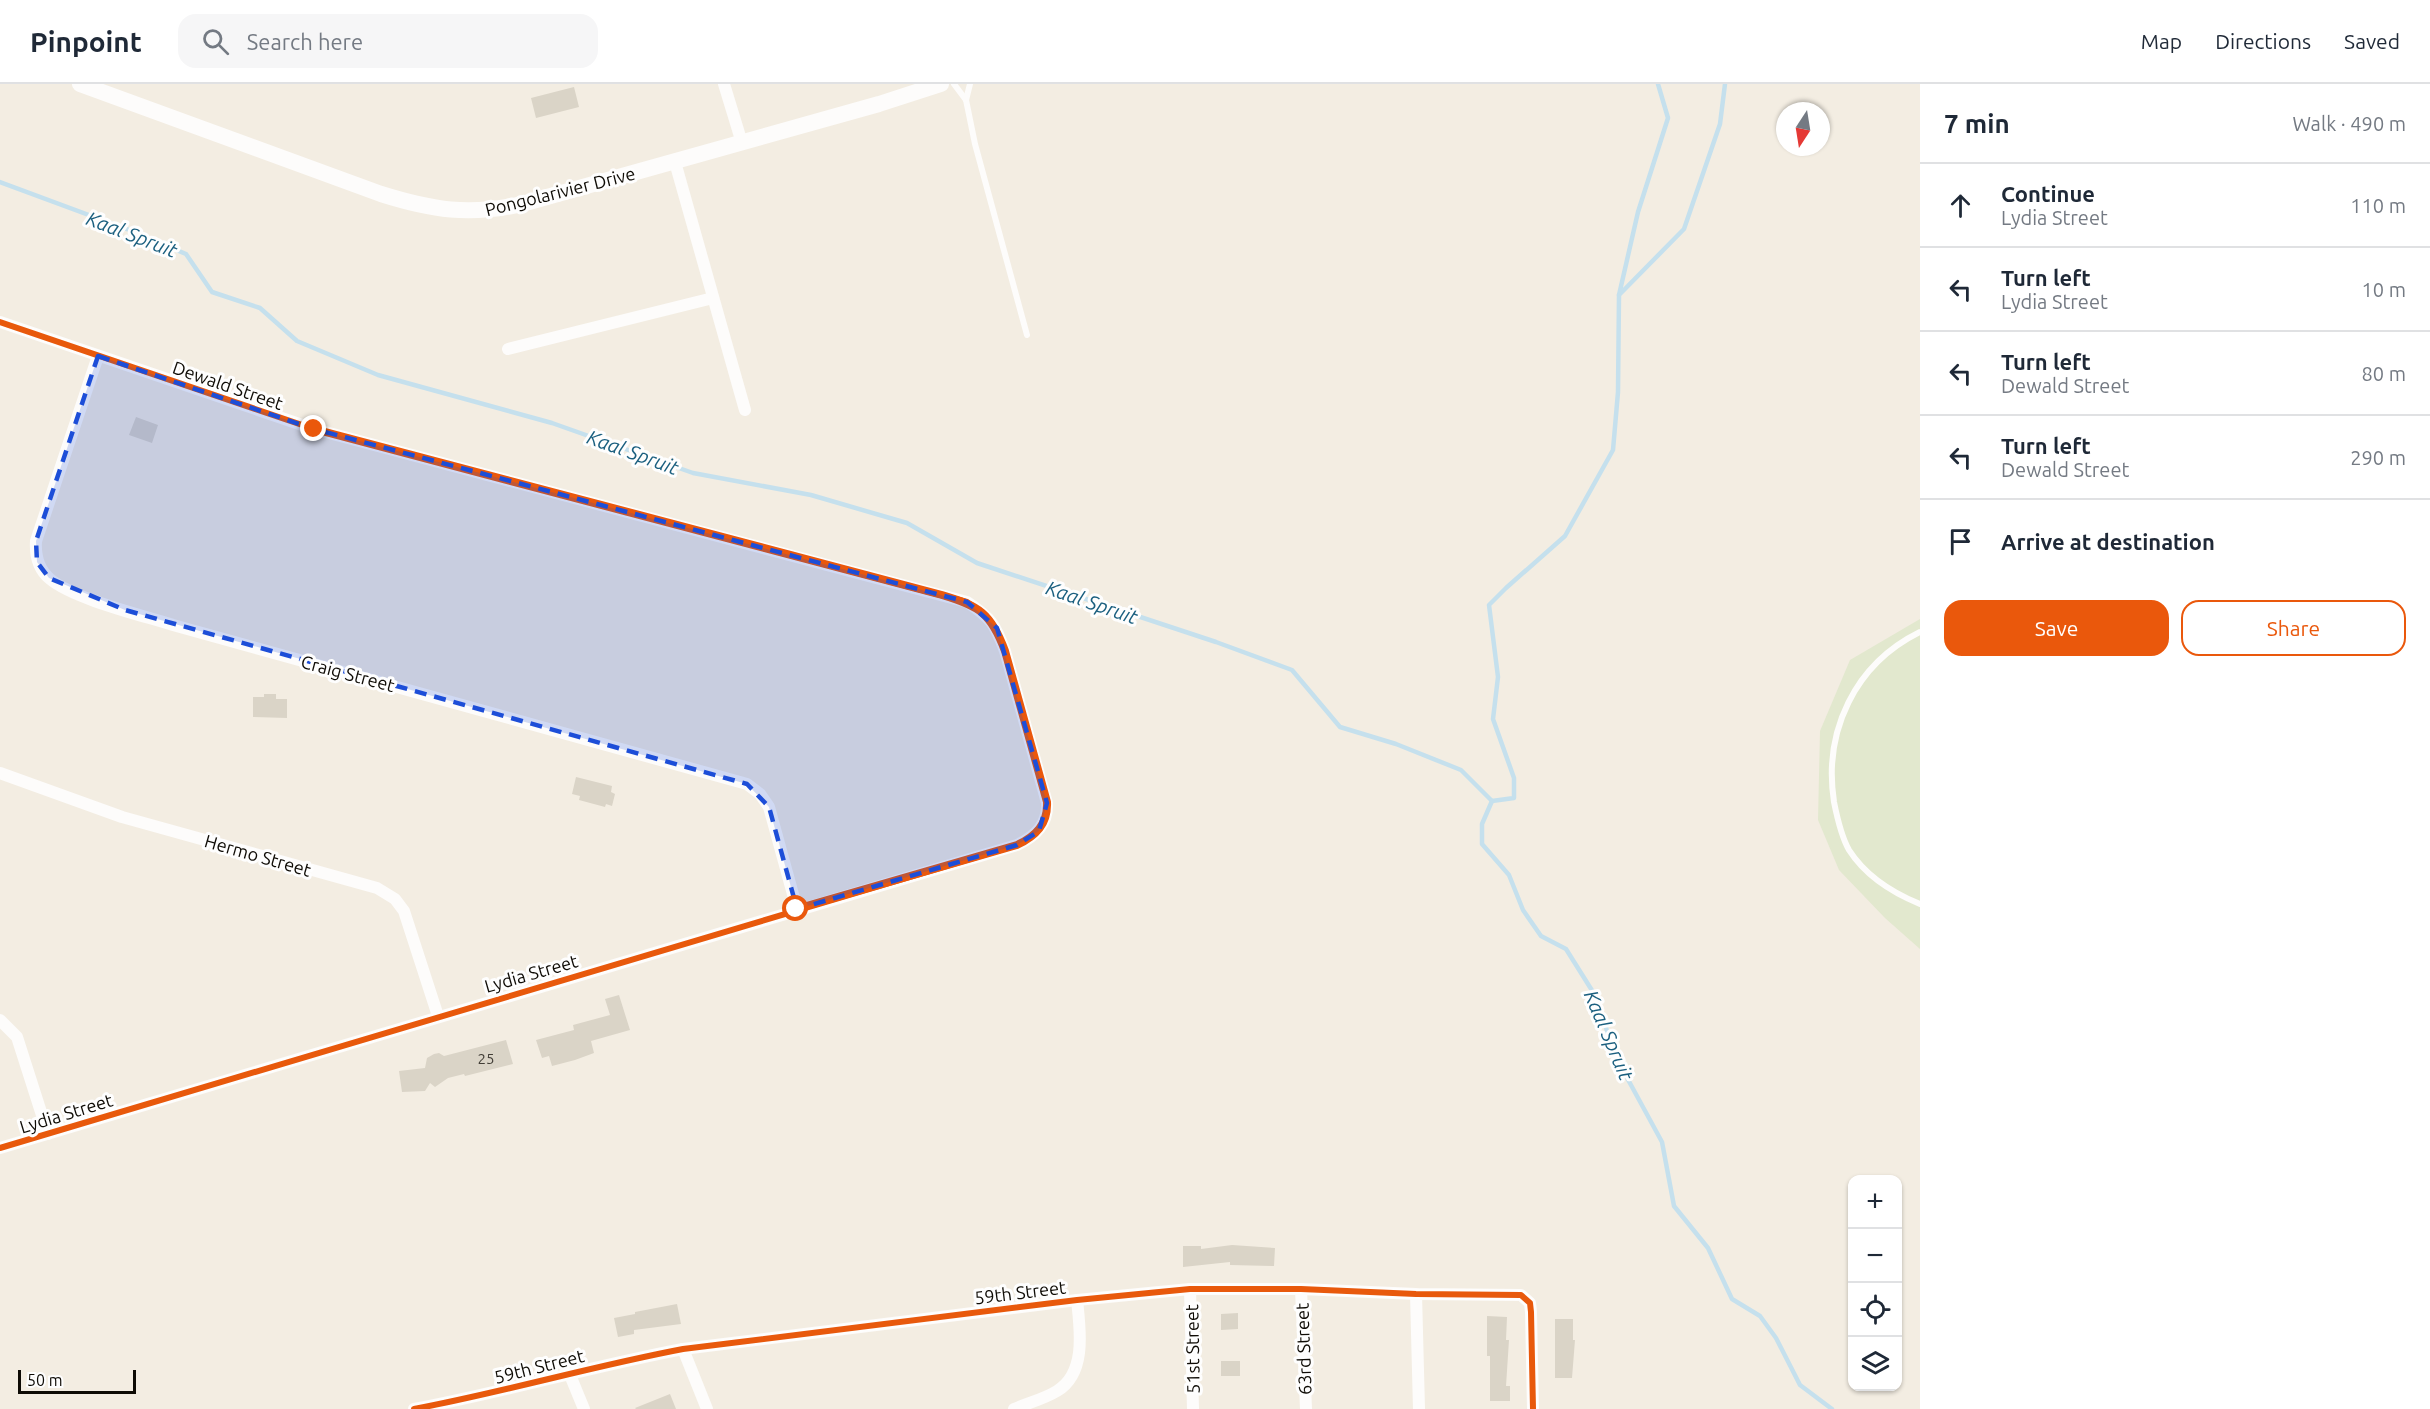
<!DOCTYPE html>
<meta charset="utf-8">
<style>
:root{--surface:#fff;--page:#f6f6f7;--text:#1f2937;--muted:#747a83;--line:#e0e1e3;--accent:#ea580c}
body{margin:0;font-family:Ubuntu,sans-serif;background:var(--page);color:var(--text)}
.controls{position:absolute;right:18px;bottom:18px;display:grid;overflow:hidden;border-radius:12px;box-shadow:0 2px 4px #0004}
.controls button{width:54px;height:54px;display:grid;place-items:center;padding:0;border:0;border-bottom:2px solid var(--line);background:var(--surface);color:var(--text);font:30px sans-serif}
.compass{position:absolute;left:1776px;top:18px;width:54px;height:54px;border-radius:50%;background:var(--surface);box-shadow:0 2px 4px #0004;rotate:192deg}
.scale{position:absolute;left:18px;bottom:15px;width:118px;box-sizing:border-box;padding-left:6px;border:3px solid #0e0b05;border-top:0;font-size:16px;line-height:21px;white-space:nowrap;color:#0e0b05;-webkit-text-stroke:4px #fefefe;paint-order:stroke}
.stop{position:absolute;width:18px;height:18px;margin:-14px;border:4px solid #ea580c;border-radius:50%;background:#fff}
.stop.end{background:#ea580c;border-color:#fff;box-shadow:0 2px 6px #0008}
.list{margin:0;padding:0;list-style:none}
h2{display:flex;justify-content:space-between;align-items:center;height:78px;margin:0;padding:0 24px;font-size:26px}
h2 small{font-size:20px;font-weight:400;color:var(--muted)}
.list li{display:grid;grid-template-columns:39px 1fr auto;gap:18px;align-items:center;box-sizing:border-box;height:84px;padding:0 24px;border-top:2px solid var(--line)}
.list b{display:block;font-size:22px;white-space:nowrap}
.list p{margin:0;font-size:20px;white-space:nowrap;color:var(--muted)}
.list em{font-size:20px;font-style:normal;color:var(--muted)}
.actions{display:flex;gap:12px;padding:18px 24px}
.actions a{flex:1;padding:14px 0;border:2px solid var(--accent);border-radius:18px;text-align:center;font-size:21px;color:var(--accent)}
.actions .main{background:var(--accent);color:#fff}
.icon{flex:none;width:33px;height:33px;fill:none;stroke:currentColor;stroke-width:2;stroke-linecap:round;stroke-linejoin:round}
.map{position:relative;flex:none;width:1920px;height:1325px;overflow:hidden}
header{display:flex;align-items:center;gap:36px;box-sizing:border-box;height:84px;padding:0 30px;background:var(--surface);border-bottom:2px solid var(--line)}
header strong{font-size:28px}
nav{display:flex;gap:33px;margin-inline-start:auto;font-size:21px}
.search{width:420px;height:54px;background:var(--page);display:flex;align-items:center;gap:15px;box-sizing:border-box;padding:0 21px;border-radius:18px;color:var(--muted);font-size:22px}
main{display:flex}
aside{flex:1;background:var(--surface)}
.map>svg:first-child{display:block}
</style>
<header>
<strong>Pinpoint</strong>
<div class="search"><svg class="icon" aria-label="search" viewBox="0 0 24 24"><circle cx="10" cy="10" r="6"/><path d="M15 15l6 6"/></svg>Search here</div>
<nav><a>Map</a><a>Directions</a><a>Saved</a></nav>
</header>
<main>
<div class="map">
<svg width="1920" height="1325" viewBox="0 0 1920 1325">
<rect width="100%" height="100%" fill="#f3ede2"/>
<path fill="#e2e8ce" d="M1920,535V865L1885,834L1839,786L1818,736L1820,647L1850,576Z"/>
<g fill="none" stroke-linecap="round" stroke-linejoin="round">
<g stroke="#c5e0ed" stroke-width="4.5">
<path d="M0,98L132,147L186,170L212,208L260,224L297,257L378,291L552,339L693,389L811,411L907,439L977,479L1216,558L1292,586L1340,643L1396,660L1461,686L1492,717"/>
<path d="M1619,211L1638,128L1668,34L1658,0"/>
<path d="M1492,717L1514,714V694L1493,635L1498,593L1489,521L1506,504L1565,452L1613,366L1618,308L1619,211L1684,145L1720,40L1725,0"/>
<path d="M1492,717L1482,740V760L1509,791L1523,826L1541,852L1566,865L1598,916L1613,968L1662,1058L1674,1122L1708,1164L1732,1215L1760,1232L1776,1254L1800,1301L1832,1325"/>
</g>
</g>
<g fill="#dad4c7">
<path d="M574,3L579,23L536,34L531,14Z"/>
<path d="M136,333L158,341L152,359L129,351Z"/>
<path d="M264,610H276V615H287V634L253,633V613H264Z"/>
<path d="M576,693L612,702L611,708L615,710L612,722L606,720L605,723L579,716L580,712L572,710Z"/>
<path d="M619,911L630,946L591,957L594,969L575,976L552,982L549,972L542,974L536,956L574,946L573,941L610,931L605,915Z"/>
<path d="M506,956L513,980L465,992L464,990L448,994L435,1003L430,999L425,1007L402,1008L399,987L425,984L427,974L434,970L439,969L444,972Z"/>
<path d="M1232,1161L1275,1164L1274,1182L1230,1181V1178L1183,1183V1162H1201V1165Z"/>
<path d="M677,1220L681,1240L634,1246V1250L618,1253L614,1234L635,1230V1228Z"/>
<path d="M1238,1229V1245L1221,1246V1230Z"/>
<path d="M1487,1232L1507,1233L1506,1256H1509L1506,1302H1510V1317H1490V1272H1487Z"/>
<path d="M1555,1235H1573V1256H1575L1572,1294H1555Z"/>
<rect x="1221" y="1277" width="19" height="15"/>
<path d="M670,1310L676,1325H636L635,1324Z"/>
</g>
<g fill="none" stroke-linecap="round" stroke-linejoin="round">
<g stroke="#fdfcfb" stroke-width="6">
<path d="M954,0L966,16L975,60L1027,251"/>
<path d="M966,16L970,0"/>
<path d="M1920,548C1855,580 1823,647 1834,718C1837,733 1841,752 1849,766C1865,791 1893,809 1920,820"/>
</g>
<g stroke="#fdfcfb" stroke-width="12">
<path d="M724,0L742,59"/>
<path d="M675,78L745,326"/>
<path d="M0,238L314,345L967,518C991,534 995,540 1005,567L1047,719C1048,740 1036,752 1017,761L0,1064"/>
<path d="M508,265L713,214"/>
<path d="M98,272L36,457C35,472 38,485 50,495C74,515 141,531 173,541L747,700L760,710L769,723L797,825"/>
<path d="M0,689L122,733L377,804L395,815L404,827L438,932"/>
<path d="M0,936L17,953L48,1050"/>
<path d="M1190,1205L1193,1325"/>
<path d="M1301,1205L1306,1325"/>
<path d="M1416,1210L1419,1325"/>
<path d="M683,1265L707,1325"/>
<path d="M570,1291L584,1325"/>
<path d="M414,1325C504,1308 593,1282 683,1265L1077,1216L1190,1205H1301L1416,1210L1521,1211L1530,1219L1531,1228L1533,1325"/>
<path d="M1014,1325C1028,1319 1044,1315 1057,1307C1087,1289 1080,1245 1077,1216"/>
</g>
<path stroke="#fdfcfb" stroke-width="16" d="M80,0L381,110C432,126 469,132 522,120L879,20L941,0"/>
<defs>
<g id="cycleway">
<path d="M0,238L314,345L967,518C991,534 995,540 1005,567L1047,719C1048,740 1036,752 1017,761L0,1064"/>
<path d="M414,1325C504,1308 593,1282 683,1265L1077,1216L1190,1205H1301L1416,1210L1521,1211L1530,1219L1531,1228L1533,1325"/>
</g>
</defs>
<use href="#cycleway" stroke="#fefefe" stroke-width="10"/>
<use href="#cycleway" stroke="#e8590c" stroke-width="6"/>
</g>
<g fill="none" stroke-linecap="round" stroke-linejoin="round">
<path stroke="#ea580c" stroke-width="8" d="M314,345L942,511C979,522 991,529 1005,567L1047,718C1048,740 1036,752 1017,761L796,825"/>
</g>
<path fill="#1d4ed8" fill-opacity="0.2" stroke="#1d4ed8" stroke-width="4.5" stroke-dasharray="12 8" stroke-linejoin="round" d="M98,272L314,345L967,518L997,544L1047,719L1039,747L1017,761L797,825L769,723L747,700L125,526L49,494L37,478L36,457Z"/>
<g text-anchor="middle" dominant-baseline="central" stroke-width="6" stroke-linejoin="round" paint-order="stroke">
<g font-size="15" fill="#413d36">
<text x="486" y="974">25</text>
</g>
<g font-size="18" fill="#0e0b05" stroke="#fefefe">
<text transform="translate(560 107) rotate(-14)">Pongolarivier Drive</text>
<text transform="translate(228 301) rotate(19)">Dewald Street</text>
<text transform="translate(348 589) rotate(15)">Craig Street</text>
<text transform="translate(258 771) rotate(16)">Hermo Street</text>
<text transform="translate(531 889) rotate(-16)">Lydia Street</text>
<text transform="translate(66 1029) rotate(-17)">Lydia Street</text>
<text transform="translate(1020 1208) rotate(-7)">59th Street</text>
<text transform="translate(1192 1265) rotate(-91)">51st Street</text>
<text transform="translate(1303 1265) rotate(-92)">63rd Street</text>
<text transform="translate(539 1282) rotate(-14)">59th Street</text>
</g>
<g font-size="20" font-style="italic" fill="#1a5f7f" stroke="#fefefe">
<text transform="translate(132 150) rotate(21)">Kaal Spruit</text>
<text transform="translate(633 368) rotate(20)">Kaal Spruit</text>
<text transform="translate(1092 518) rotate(19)">Kaal Spruit</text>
<text transform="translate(1609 951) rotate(67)">Kaal Spruit</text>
</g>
</g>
</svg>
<div class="controls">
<button>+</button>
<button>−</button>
<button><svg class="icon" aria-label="locate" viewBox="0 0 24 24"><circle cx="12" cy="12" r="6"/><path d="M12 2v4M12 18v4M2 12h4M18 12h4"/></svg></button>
<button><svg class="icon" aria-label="layers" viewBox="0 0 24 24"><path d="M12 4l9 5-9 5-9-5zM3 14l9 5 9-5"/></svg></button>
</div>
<svg class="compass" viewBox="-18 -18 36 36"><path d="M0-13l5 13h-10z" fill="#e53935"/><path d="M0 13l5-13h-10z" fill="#747a83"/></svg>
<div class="scale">50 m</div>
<div class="stop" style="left:796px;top:825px"></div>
<div class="stop end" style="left:314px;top:345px"></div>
</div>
<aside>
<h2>7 min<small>Walk · 490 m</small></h2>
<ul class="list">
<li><svg class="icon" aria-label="ahead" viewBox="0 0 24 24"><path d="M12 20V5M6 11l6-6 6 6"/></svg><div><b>Continue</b><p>Lydia Street</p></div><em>110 m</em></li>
<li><svg class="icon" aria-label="left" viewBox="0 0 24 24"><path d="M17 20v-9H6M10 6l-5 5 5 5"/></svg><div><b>Turn left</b><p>Lydia Street</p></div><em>10 m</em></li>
<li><svg class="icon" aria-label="left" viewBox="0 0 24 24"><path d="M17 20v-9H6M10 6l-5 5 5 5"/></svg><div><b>Turn left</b><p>Dewald Street</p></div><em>80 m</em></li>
<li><svg class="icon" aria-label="left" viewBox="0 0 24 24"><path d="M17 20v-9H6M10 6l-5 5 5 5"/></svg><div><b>Turn left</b><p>Dewald Street</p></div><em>290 m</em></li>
<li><svg class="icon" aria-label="arrive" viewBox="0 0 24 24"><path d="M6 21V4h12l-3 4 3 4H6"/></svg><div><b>Arrive at destination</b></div></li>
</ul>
<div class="actions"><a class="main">Save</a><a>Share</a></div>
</aside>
</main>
